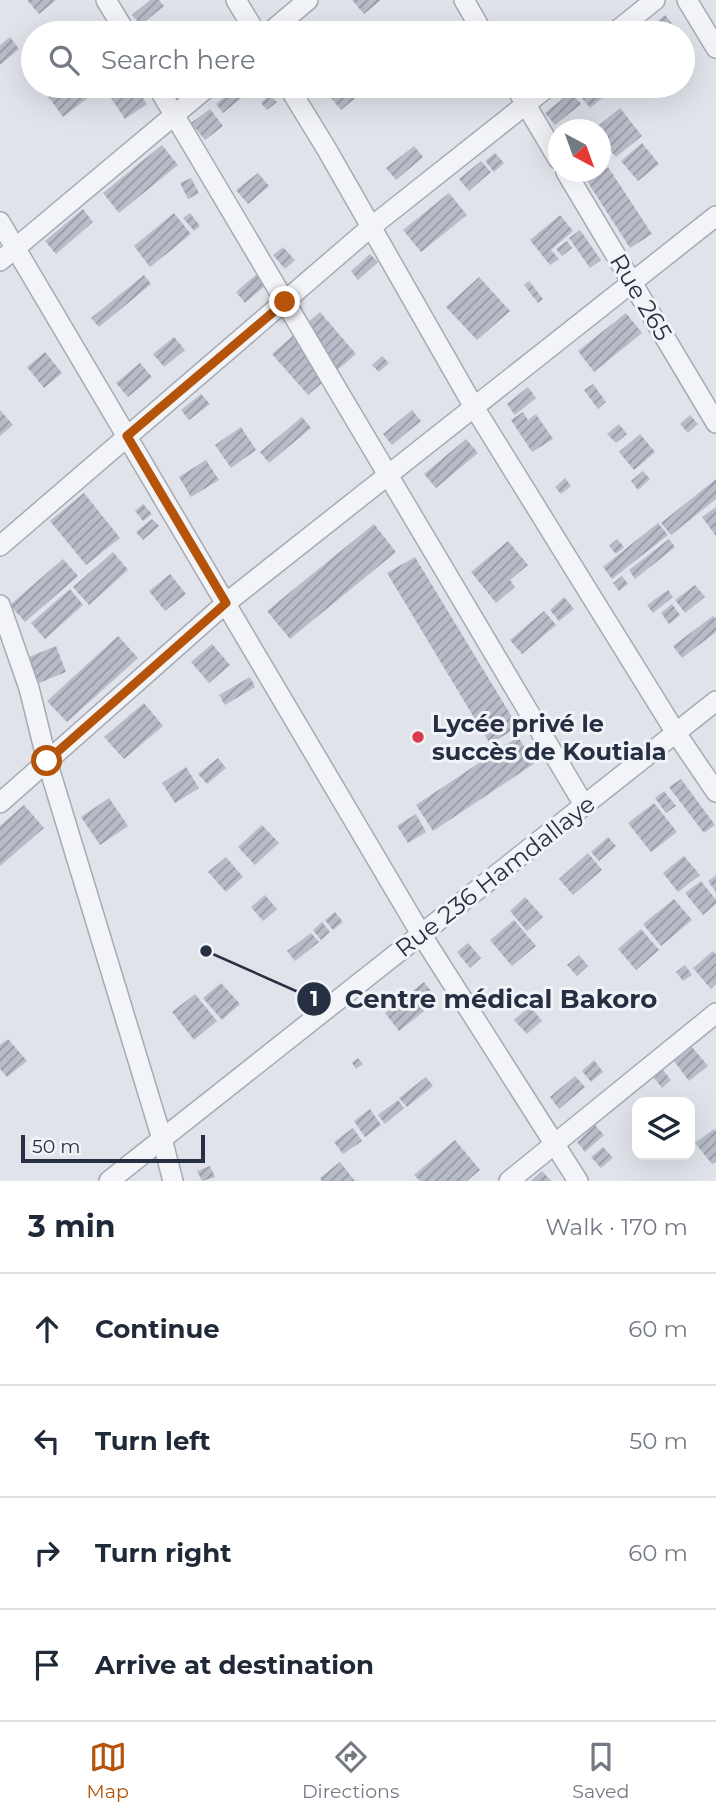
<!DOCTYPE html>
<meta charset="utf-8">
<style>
:root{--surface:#fff;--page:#f6f6f7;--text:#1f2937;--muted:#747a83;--line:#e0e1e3;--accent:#b45309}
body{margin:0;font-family:Montserrat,sans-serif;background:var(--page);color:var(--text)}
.controls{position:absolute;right:21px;bottom:21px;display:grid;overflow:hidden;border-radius:14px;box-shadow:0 7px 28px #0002}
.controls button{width:63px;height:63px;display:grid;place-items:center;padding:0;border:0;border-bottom:2px solid var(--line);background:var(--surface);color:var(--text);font:35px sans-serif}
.compass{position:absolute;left:548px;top:119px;width:63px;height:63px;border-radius:50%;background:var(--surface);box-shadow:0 7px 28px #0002;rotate:139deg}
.scale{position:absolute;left:21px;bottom:18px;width:184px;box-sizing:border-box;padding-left:7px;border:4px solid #273043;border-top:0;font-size:19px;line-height:24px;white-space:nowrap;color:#273043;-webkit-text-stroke:5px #f0f3f7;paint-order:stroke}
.stop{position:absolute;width:21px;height:21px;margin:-16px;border:5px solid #b45309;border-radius:50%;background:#fff}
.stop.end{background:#b45309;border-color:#fff;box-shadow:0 2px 7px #0008}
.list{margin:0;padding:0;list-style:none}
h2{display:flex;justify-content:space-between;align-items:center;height:91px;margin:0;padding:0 28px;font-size:30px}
h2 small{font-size:23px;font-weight:400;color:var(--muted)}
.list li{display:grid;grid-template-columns:46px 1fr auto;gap:21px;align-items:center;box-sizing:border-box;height:112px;padding:0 28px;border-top:2px solid var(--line)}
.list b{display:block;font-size:26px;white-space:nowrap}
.list em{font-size:23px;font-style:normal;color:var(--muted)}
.icon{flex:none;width:38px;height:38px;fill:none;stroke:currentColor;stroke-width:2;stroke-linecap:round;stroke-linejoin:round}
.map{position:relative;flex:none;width:716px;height:1181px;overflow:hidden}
.search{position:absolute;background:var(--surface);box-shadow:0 7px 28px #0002;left:21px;right:21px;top:21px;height:77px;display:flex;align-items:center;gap:18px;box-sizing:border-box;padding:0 24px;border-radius:38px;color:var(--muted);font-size:26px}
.sheet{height:539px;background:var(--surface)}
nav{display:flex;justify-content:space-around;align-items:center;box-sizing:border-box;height:98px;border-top:2px solid var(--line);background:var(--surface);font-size:19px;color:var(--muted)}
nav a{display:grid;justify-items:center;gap:4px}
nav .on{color:var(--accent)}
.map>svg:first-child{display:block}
</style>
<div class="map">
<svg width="716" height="1181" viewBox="0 0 716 1181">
<defs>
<pattern id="building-hatch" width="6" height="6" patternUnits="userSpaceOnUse" patternTransform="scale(1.75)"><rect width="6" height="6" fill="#b7bcc8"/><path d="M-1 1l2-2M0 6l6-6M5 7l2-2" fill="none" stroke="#9599a4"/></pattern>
</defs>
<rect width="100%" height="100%" fill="#e0e3ea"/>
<g fill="url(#building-hatch)">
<path d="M27,0H56L39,14Z"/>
<path d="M150,0H159L164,6L141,25L132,15Z"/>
<path d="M352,0H381L364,14Z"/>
<path d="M665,15L680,33H642Z"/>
<path d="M10,37L19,49L0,65V45Z"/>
<path d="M45,86H88L94,93L63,117L42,88Z"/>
<path d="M129,86H134L147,104L125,119L111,98Z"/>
<path d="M238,86H256L223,113L216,104Z"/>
<path d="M326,86H370L341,110L323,88Z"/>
<path d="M577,86H617L590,108L574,88Z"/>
<path d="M571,92L581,104L555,125L545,113Z"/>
<path d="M270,95L277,102L267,110L261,103Z"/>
<path d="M620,108L642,136L616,157L600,138V130H593Z"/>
<path d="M210,109L223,126L205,140L191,123Z"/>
<path d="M642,143L659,164L638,181L621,161Z"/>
<path d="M162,145L178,165L119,213L103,193Z"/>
<path d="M414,146L423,157L396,180L386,168Z"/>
<path d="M495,153L504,163L494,172L485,161Z"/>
<path d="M481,161L491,172L469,191L459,179Z"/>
<path d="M608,167L652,234L630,248L587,181Z"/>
<path d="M258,173L269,186L248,204L236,190Z"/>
<path d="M191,178L199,193L188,199L180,183Z"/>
<path d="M449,193L467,215L421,252L403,230Z"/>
<path d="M83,209L93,222L56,254L45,241Z"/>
<path d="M174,213L191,234L150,267L134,246Z"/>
<path d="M190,213L200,226L194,231L183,218Z"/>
<path d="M560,215L573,231L551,250L559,259L550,265L530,240Z"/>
<path d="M580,230L601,260L590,268L569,238Z"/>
<path d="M567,241L572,248L562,256L556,249Z"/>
<path d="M283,247L295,260L285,269L273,255Z"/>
<path d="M370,254L378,262L358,280L351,271Z"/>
<path d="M257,274L266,285L245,303L236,292Z"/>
<path d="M144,275L151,284L99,327L91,318Z"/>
<path d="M479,277L510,311L477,340L446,307Z"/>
<path d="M529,281L543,299L538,303L524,285Z"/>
<path d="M320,312L356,354L308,395L272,354Z"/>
<path d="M626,313L642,333L594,372L578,351Z"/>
<path d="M174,337L185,350L164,367L153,354Z"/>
<path d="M45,352L62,373L44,388L27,367Z"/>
<path d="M382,356L389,363L379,372L372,365Z"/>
<path d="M140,363L152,377L128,397L116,383Z"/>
<path d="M593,384L606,402L598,409L584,390Z"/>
<path d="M528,387L536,398L515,415L507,404Z"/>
<path d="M201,394L210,404L189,420L181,410Z"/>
<path d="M0,410L13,425L0,436Z"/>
<path d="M412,410L421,421L392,445L383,434Z"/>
<path d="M523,412L528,420L536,414L553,439L532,452L511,420Z"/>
<path d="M690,415L698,424L688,433L680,424Z"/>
<path d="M302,417L311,428L269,463L260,452Z"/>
<path d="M619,424L627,434L616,443L607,434Z"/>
<path d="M241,427L256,450L231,468L215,445Z"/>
<path d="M640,434L655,452L634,470L619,452Z"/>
<path d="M466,439L478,453L436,488L424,474Z"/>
<path d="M206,460L219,480L191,497L179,477Z"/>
<path d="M643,471L650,479L638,490L631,481Z"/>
<path d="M565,478L571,486L561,494L555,487Z"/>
<path d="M716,479V499L671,535L661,523Z"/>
<path d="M84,493L120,538L86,565L50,521Z"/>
<path d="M143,504L152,514L143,521L135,511Z"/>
<path d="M716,507V536L702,517Z"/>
<path d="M152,519L159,526L143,540L136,532Z"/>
<path d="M658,523L668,535L612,579L603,567Z"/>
<path d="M374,524L396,552L290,639L267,611Z"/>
<path d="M617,539L624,547L616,554L609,546Z"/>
<path d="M669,539L675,547L635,579L629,570Z"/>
<path d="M508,541L528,565L510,580L515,587L496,603L471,572Z"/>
<path d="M113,552L128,570L89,605L73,587Z"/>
<path d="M415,557L518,727L490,744L387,573Z"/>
<path d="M63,559L78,576L25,622L10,605Z"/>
<path d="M170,574L186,594L165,611L149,591Z"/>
<path d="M622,576L628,584L619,591L613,583Z"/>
<path d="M695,585L705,597L685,613L675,600Z"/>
<path d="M70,589L83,605L45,639L31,623Z"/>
<path d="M668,590L673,597L653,613L647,605Z"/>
<path d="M564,597L574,609L559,621L550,610Z"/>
<path d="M672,604L680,615L669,624L661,613Z"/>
<path d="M544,611L556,625L522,654L510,640Z"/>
<path d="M713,616L716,619V632L682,658L673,646Z"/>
<path d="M118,636L138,658L67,722L47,701Z"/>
<path d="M212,644L230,665L209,683L191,662Z"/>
<path d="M56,646L66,672L39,683L29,657Z"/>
<path d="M250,677L255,687L225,705L219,695Z"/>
<path d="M144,703L163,726L124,759L104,737Z"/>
<path d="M518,737L535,763L433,831L416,805Z"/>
<path d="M218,758L226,768L207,784L198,774Z"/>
<path d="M186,767L199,788L175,803L162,783Z"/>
<path d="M681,779L715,825L704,833L669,787Z"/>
<path d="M664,791L676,806L666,813L655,798Z"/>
<path d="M109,798L128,826L100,845L81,817Z"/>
<path d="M654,803L677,832L651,852L628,823Z"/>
<path d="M24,805L44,828L0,866V826Z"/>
<path d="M416,814L426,832L408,843L397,826Z"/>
<path d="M262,825L279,843L255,865L238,847Z"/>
<path d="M608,837L616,846L599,861L591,852Z"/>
<path d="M588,853L602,870L573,895L559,879Z"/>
<path d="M684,856L700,875L678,892L663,873Z"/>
<path d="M226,857L243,877L226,892L208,872Z"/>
<path d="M716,875V892L708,881Z"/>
<path d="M701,881L716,900V904L703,915L685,893Z"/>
<path d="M265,895L277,909L263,921L251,907Z"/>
<path d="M525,897L543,917L527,931L510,911Z"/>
<path d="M674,899L692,920L661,946L643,924Z"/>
<path d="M335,912L343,922L333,930L325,920Z"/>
<path d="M514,920L536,946L512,966L490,940Z"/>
<path d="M322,922L330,932L321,940L313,930Z"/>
<path d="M641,929L659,950L636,970L618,949Z"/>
<path d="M311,933L319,942L295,961L287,951Z"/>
<path d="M468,943L481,958L470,968L457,952Z"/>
<path d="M713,951L716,955V984L711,989L693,968Z"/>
<path d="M579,955L588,966L577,976L567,965Z"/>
<path d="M685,965L692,975L683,981L676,972Z"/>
<path d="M424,982L438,1000L399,1031L385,1013Z"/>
<path d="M221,983L240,1004L222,1020L203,998Z"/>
<path d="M195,994L217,1021L194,1040L172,1012Z"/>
<path d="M530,1006L542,1021L527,1034L514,1020Z"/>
<path d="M8,1039L27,1061L7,1077L0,1069V1045Z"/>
<path d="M692,1047L708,1066L689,1081L674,1061Z"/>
<path d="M358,1058L363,1064L356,1069L352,1063Z"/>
<path d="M594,1060L603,1072L591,1082L582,1071Z"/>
<path d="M663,1070L671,1080L662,1088L654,1078Z"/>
<path d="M575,1076L585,1087L559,1109L550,1097Z"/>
<path d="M426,1077L433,1086L407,1107L399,1098Z"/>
<path d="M398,1100L404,1108L385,1124L378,1115Z"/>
<path d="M370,1109L381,1125L365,1137L354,1121Z"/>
<path d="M595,1125L604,1135L585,1152L577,1142Z"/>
<path d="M353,1128L362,1141L343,1154L334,1142Z"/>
<path d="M714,1129L716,1131V1162L712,1164L695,1143Z"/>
<path d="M455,1140L480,1170L467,1181H420L414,1175Z"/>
<path d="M603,1147L613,1158L601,1168L591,1157Z"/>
<path d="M340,1162L355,1181H322L320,1178Z"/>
<path d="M210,1166L215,1177L202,1181L197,1171Z"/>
<path d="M542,1171L551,1181H531Z"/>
</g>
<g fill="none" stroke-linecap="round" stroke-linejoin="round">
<defs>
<g id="street">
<path d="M106,0L126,33"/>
<path d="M236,0L256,33"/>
<path d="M464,0L483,33"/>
<path d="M687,0L716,48"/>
<path d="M269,33L308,0"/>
<path d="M614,33L655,0"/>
<path d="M157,86L584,805"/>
<path d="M288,86L326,148L474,407L676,733L716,792"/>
<path d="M515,86L558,159"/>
<path d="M566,172L716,423"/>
<path d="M0,222L421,934L578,1181"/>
<path d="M0,261L209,86"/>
<path d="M0,546L371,227L549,86"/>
<path d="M0,605L29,688L47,761L162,1139L173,1181"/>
<path d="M0,803L226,603L716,216"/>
<path d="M109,1181L716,701"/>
<path d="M509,1181L716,1013"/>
</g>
</defs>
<use href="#street" stroke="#a5aab5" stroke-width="22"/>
<use href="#street" stroke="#f3f4f8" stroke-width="19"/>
</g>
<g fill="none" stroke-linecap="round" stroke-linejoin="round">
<path stroke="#b45309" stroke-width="9" d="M47,761L226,603L127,436L285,302"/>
</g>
<circle fill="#d93b4d" stroke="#f0f3f7" stroke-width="2.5" cx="418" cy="737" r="7"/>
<g text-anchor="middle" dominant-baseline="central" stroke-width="6" stroke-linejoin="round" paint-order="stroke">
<g font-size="24" fill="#273043" stroke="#f0f3f7">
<text transform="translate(641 297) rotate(59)">Rue 265</text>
<text transform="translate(495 876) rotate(-38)">Rue 236 Hamdallaye</text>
</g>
<g font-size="24" font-weight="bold" fill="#273043" stroke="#f0f3f7" text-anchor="start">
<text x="432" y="723">Lycée privé le<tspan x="432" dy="28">succès de Koutiala</tspan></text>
</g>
</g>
<path fill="none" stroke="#273043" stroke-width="2.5" d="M206 951L314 999"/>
<g fill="#273043" stroke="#f0f3f7" stroke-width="2.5">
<circle cx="206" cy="951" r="7"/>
<circle cx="314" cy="999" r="18"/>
</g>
<g font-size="21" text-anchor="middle" font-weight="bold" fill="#fff">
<text x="314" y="1006">1</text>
</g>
<g font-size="26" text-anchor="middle" font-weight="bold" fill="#273043" stroke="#f0f3f7" stroke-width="6" stroke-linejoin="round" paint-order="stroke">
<text x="501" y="1008">Centre médical Bakoro</text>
</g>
</svg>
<div class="controls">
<button><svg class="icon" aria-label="layers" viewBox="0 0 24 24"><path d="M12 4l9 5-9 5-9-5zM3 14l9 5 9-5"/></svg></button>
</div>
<svg class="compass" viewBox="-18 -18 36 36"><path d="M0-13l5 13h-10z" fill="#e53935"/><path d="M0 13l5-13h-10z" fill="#747a83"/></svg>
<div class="scale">50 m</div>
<div class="stop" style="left:47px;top:761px"></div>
<div class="stop end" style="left:285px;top:302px"></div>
<div class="search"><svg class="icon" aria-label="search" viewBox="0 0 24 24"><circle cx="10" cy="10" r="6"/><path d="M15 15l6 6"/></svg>Search here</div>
</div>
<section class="sheet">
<h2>3 min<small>Walk · 170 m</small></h2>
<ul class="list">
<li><svg class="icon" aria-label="ahead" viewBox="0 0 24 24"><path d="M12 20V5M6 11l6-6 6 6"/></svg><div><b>Continue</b></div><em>60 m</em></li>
<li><svg class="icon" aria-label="left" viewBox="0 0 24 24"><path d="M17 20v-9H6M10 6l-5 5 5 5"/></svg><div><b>Turn left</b></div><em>50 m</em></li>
<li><svg class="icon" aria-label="right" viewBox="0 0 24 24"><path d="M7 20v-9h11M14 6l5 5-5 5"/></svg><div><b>Turn right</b></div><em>60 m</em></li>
<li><svg class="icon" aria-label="arrive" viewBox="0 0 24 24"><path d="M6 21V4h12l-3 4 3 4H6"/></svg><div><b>Arrive at destination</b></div></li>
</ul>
</section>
<nav>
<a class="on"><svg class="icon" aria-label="map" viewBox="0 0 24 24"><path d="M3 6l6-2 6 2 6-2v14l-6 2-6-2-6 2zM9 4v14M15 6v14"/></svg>Map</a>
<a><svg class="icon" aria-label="directions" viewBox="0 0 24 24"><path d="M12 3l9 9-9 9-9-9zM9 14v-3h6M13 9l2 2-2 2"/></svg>Directions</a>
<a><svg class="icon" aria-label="saved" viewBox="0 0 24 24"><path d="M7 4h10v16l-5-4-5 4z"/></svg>Saved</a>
</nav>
